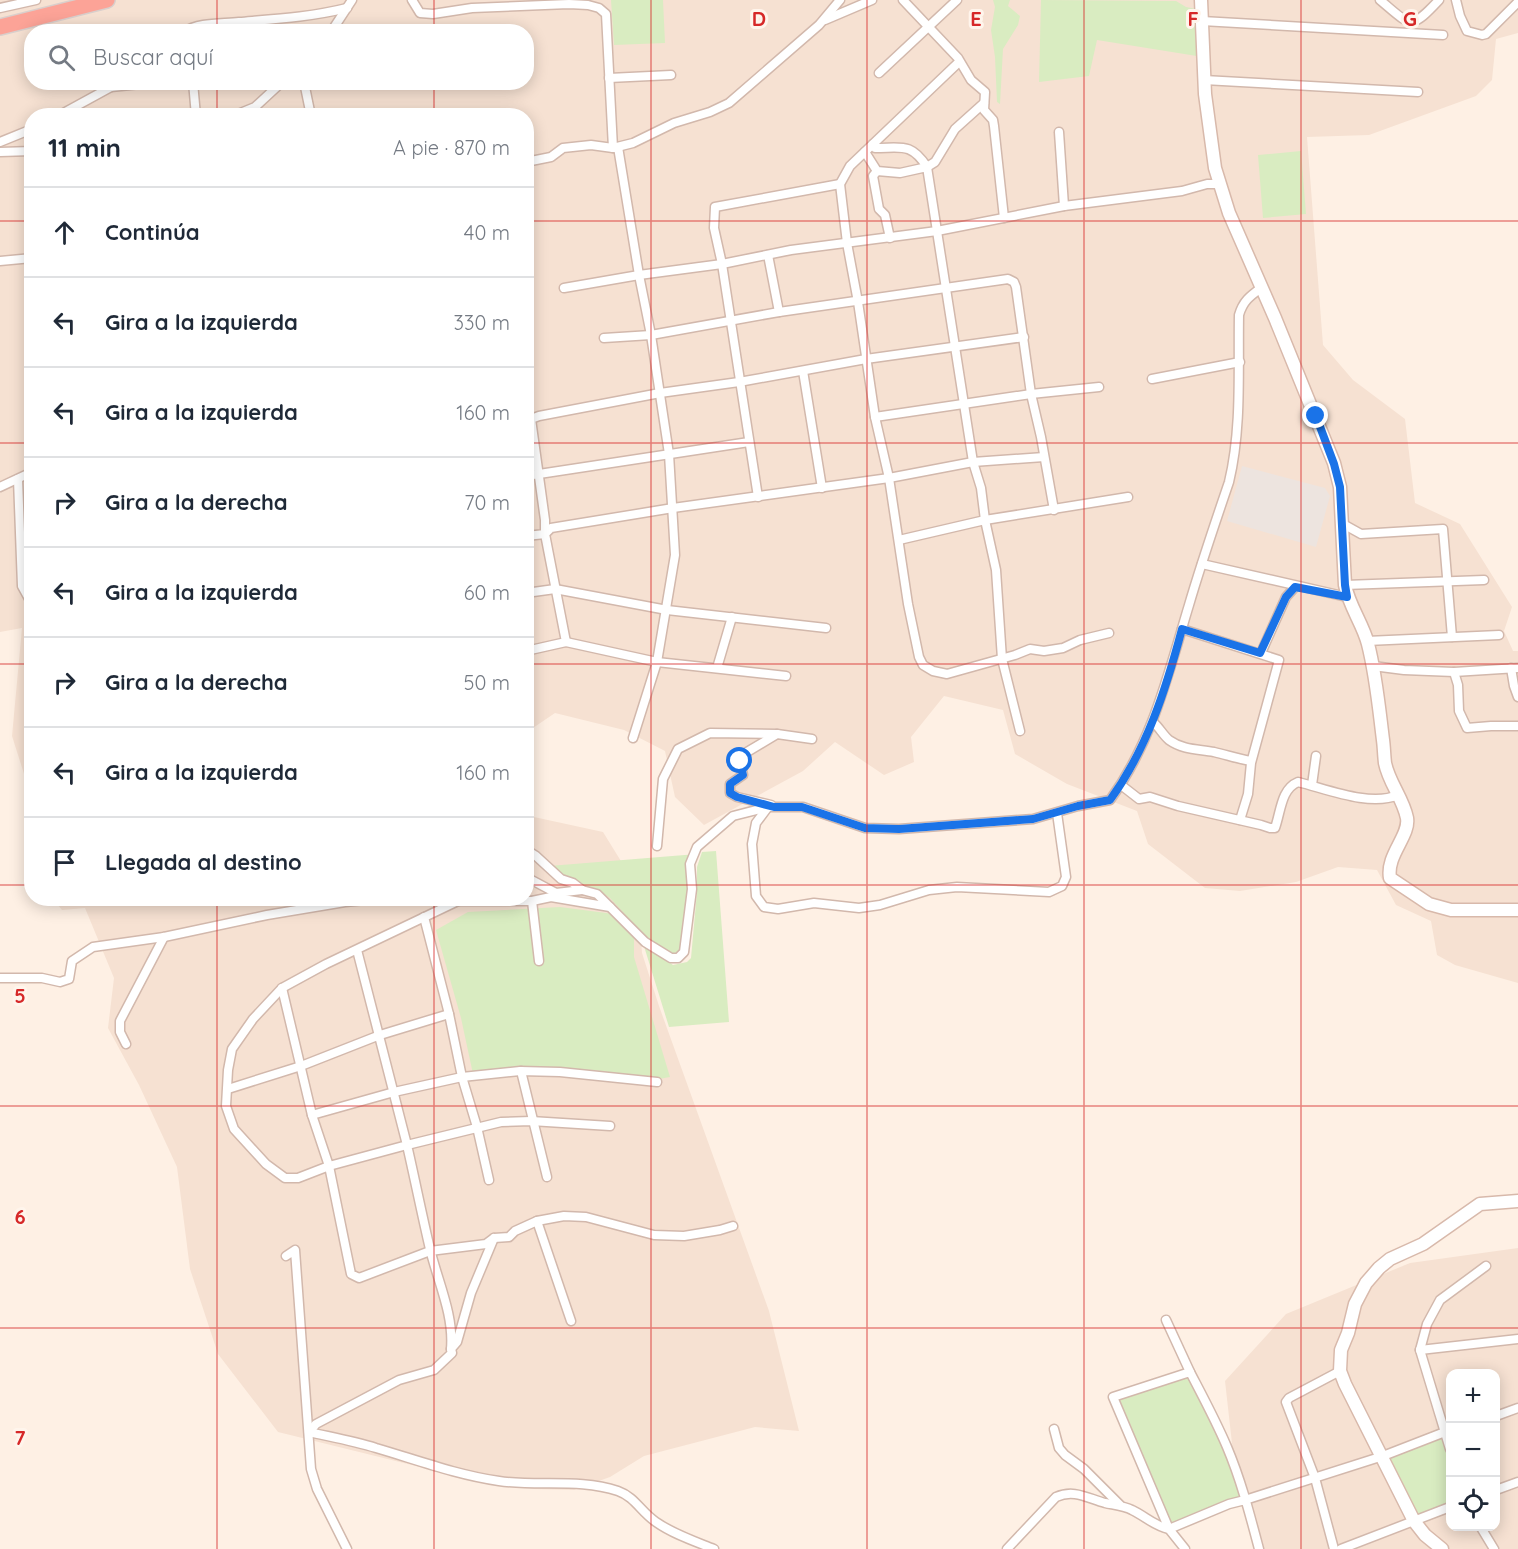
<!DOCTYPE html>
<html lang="es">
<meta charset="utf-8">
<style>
:root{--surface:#fff;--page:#f2f2f3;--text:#1f2937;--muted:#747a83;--line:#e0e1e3}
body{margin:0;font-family:Quicksand,sans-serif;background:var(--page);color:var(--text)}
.controls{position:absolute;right:18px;bottom:18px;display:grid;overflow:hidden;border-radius:12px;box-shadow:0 3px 15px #0003}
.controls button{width:54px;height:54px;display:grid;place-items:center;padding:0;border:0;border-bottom:2px solid var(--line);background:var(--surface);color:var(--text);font:30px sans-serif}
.stop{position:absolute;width:18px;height:18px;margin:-14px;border:4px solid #1a73e8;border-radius:50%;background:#fff}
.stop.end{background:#1a73e8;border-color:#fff;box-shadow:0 2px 6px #0008}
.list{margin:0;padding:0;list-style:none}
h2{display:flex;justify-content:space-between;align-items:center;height:78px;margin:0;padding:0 24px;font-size:26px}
h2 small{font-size:20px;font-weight:400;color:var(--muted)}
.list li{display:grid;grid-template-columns:39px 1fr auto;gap:18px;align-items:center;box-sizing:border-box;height:90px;padding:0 24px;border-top:2px solid var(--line)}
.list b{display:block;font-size:22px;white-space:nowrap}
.list em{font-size:20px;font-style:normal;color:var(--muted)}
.icon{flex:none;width:33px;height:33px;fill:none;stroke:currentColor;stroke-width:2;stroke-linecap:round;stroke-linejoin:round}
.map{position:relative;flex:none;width:1518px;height:1549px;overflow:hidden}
.search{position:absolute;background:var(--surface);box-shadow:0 3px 15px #0003;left:24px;top:24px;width:510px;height:66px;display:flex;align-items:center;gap:15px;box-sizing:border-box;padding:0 21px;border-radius:24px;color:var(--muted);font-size:22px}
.panel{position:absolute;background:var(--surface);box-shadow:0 3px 15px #0003;left:24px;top:108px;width:510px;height:798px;border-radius:24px}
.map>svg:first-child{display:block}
</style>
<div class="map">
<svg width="1518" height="1549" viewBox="0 0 1518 1549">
<rect width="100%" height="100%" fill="#fef0e4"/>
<g fill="#f6e1d2" fill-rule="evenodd">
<path d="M0,0H1518V33L1496,39L1492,80L1476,96L1369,135L1307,137L1323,345L1353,380L1405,419L1415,503L1460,524L1512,607L1504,631L1513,651H1518V983L1455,965L1437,955L1431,921L1396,905L1377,870L1338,867L1296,882L1240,891L1205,888L1148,844L1137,811L1067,784L1015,754L1003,710L944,696L911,737L914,762L884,775L835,742L803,771L704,825L675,797L665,751L624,730L555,713L527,732L526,116H32L31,796L12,736L22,628L0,632ZM32,32H526V82H32Z"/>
<path d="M527,814L534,817L603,832L637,887L642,953L659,1006L769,1311L799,1431L755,1427L644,1456L610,1477L574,1490L534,1489L489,1484L278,1432L218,1354L190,1269L177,1167L139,1085L108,1028L114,978L85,908L62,910L53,899L526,898Z"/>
<path d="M1518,1248V1549H1259L1235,1470L1225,1381L1286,1314L1410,1263ZM1450,1374H1496V1526H1450Z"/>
</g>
<path fill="#ede4df" d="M1242,466L1325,488L1330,496L1316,547L1227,521Z"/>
<g fill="#d9ecc1">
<path d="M611,0H663L665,43L614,45Z"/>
<path d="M993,0H1010L1008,6L1020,16L1018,25L1003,49L1000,104L997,102L995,57L991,30L995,7Z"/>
<path d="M1041,0L1176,1L1186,7L1201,10L1203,57L1097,40L1089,76L1039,82Z"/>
<path d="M1301,151L1306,214L1263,218L1258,155Z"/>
<path d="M716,851L729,1022L669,1027L643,943L673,965L687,962L691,958L697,892V867L702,852Z"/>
<path d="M697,854L691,863L686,952L677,958L650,942L610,898L600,891L580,885L549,866Z"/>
<path d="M560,907L614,914L634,934V957L670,1077L659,1079L593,1070L521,1067L473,1074L461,1018L436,930L468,912Z"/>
<path d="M1190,1375L1227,1453L1232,1472L1243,1498L1170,1526L1117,1399Z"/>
<path d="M1443,1435L1450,1454V1506L1415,1520L1384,1457Z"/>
</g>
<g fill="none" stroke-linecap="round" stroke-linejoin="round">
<defs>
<g id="street">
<path d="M412,0L420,13L433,14L472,8L569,4L588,5L599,8L606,14L613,148"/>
<path d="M903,0L958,58L971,80L985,92L984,110L993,120L994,126L1004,218"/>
<path d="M1380,0C1411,26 1410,31 1439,0"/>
<path d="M1456,0L1460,16L1467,31L1482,35L1486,34L1518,2"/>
<path d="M0,8L36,0"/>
<path d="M825,20L872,0"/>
<path d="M1202,21L1443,35"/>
<path d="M184,32C199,22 222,24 239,22C275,19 311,17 347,8"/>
<path d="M331,32L352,0"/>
<path d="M959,62L850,166L840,184L847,243L858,302L875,417L889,478L908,604L919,657L923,665L933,671L947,674L1015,655L1030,649L1044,651L1063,648L1080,640L1109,633"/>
<path d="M879,73L957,0"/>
<path d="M609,78L671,75"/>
<path d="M1204,80L1418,92"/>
<path d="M193,82L196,116"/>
<path d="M304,82L311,116"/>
<path d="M111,87L160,82"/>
<path d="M58,116L111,87L115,82"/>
<path d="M233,116L255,107L282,82"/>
<path d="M1059,132L1064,206"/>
<path d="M0,142L32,129"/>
<path d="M873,144L875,148C901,148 911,142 927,167L935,162L955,129L984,103"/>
<path d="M618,147L639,275L651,335L669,454L675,555L657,662L633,738"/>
<path d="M0,152L32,151"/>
<path d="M865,152L877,171L900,173L927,167L973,462L981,488L985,520L996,570L1002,659L1020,731"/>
<path d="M526,162L551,157L563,148L591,145L613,148L633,143L674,123L710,112L729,103L819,25L840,0"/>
<path d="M877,171L873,176L879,209L885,215L890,238"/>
<path d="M768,255L779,312"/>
<path d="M0,261L32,258"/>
<path d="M564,288L639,275L722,264L791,250L937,231L1064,206L1182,191L1207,184H1221"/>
<path d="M604,338L651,335L779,312L1008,279L1014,282L1016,287L1031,394L1041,437L1054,510"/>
<path d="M803,371L822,488"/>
<path d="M1152,379L1240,362"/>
<path d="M875,417L1031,394L1099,387"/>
<path d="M526,476L749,442"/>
<path d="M18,479L22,586L32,604"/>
<path d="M0,487L32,472"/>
<path d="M758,497L722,264L714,228L715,207L840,184"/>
<path d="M1343,524L1361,534L1443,529L1452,637"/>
<path d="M526,536L545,534V520L531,419L539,416L660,393L739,382L866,359L1024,337"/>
<path d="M899,540L985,520L1128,497"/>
<path d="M1202,564L1347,597"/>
<path d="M1345,585L1484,580"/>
<path d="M526,593L555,589L667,610L826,628"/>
<path d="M1182,629L1279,660L1251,763L1248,794L1240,820"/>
<path d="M1367,641L1499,635"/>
<path d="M566,642L657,662L786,676"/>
<path d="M526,651L566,642L545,534L551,528L673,508L889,478L973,462L1044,457"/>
<path d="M1261,653L1286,597L1295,587"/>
<path d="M1373,666L1404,670L1454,672L1518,668"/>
<path d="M717,668L732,617"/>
<path d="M1511,668L1514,686L1518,697"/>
<path d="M1454,672L1458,685L1459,711L1467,728L1491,726H1518"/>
<path d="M1153,722C1159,727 1163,735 1169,740C1183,750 1198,749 1214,752C1227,755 1238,759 1251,761"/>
<path d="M1121,785L1139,799L1150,797L1178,806L1261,825L1270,828H1275C1281,811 1281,789 1298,782C1327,789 1370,807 1398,795"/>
<path d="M1312,785L1316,756"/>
<path d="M771,805L737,797L730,793V784L743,775L740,761L747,752L777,734L812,739"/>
<path d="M768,807L756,823L752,844L756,896L764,907L778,909L814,903L859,908L880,905L929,890L957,887L1049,892L1062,886L1066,877L1057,813"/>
<path d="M657,846L663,779L678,749L710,733L777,734"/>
<path d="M528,851L536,856L561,879L573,883L582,890L597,894L610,907"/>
<path d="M526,877L556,893L582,890"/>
<path d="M419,898L450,900L453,898"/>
<path d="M458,901H532L551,897L610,907L645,942L671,958H678L684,952L692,889L690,864L697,847L733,816L768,807H803L865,828L899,829L1033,819L1078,806L1110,800C1153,741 1168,674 1189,605C1201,564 1215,523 1229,482C1242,428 1238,370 1239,315C1243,301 1250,296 1261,288"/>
<path d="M532,901L539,961"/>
<path d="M357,950L407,1145L329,1166L298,1178H285L266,1164L234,1129L226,1106L228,1070L232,1049L253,1019L282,988L326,964L458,901V898"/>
<path d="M0,978H42L60,982L69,979L72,961L93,947L164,937L267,915L345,902L386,898"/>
<path d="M282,988L312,1115L329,1166L351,1274L359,1278L430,1251L486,1244L494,1238L509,1237L515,1231L537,1221L564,1216L586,1217L654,1235L684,1236L720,1230L733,1226"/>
<path d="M126,1044L120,1032V1021L164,937"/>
<path d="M521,1071L547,1177"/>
<path d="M228,1089L301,1066L380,1035L449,1014"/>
<path d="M312,1115L394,1092L462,1077L449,1014L424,917"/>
<path d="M489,1180L477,1127L462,1077L520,1071L560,1072L657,1082"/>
<path d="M537,1221L571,1321"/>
<path d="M286,1256L295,1250L311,1469L317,1489L347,1549"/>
<path d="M1166,1320L1190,1372"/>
<path d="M451,1349C454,1315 438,1282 430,1249C422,1215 415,1180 407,1145L501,1122L531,1121L610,1126"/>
<path d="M1420,1350L1518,1339"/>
<path d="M1496,1416L1518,1408"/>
<path d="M1054,1429L1059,1448L1065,1455L1084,1469L1120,1505"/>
<path d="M309,1432C331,1437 354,1441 376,1448C417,1460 457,1475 499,1481C538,1487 579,1478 618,1491C635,1497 641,1512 656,1522C673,1534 694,1541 714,1549"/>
<path d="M309,1432L316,1424L399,1380L434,1370L452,1353L451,1349L457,1342L471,1293L494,1238"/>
<path d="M1450,1449L1420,1350L1427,1324L1440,1300L1486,1266"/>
<path d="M1496,1490L1518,1482"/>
<path d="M1480,1526L1494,1549"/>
<path d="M1007,1549L1056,1497C1074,1489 1087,1498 1105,1503C1114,1505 1124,1506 1132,1510C1145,1516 1154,1526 1169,1529L1185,1549"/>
<path d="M1259,1549C1250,1515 1241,1480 1227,1447C1216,1421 1203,1397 1190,1372L1113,1397L1169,1529L1229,1504L1245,1500L1383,1456L1450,1430"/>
<path d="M1334,1549L1315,1478L1286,1402L1289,1398L1340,1371"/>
<path d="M1341,1549L1450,1507"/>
</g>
<g id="secondary">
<path d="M1201,0L1205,94L1215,168L1229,213L1275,318L1334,463L1340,487L1345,585C1349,606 1363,624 1368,644C1376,675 1379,708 1383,740C1384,747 1384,755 1385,763C1389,783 1403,798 1407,818C1410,836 1386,855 1390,878L1429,904L1451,910H1518"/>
<path d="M1442,1549L1425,1535L1414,1521L1345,1384L1340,1371L1341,1350L1348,1333L1355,1304L1366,1283L1379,1268L1390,1259L1423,1244L1480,1204L1518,1201"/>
</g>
<path id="highway" d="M0,27L107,0"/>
</defs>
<use href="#street" stroke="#d2b8ac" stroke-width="11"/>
<use href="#secondary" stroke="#d8b9ab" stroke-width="15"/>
<use href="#highway" stroke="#d9cfcc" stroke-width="18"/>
<use href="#street" stroke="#fff" stroke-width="8"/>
<use href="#secondary" stroke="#fff" stroke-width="12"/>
<use href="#highway" stroke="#fca397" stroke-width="15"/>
</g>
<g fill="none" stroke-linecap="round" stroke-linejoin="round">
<path stroke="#1a73e8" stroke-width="8" d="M740,761L743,775L730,784V793L737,797L774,807H802L865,828L899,829L1033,819L1078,806L1110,800C1147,749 1166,689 1182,629L1260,653L1286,597L1295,587L1347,597L1345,585L1340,487L1334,464L1316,416"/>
</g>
<path fill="none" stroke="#d62828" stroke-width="1.5" stroke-opacity="0.55" d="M217,0V32M434,0V32M651,0V1549M867,0V1549M1084,0V1549M1301,0V1549M217,82V116M434,82V116M0,221H32M526,221H1518M0,443H32M526,443H1518M0,664H32M526,664H1518M0,885H32M526,885H1518M217,898V1549M434,898V1549M0,1106H1518M0,1328H1518"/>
<g font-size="20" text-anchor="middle" font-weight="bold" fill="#d62828" stroke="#fff5ec" stroke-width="6" stroke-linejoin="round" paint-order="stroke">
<text x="759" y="26">D</text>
<text x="976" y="26">E</text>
<text x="1193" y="26">F</text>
<text x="1410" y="26">G</text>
<text x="20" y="1003">5</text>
<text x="20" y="1224">6</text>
<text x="20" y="1445">7</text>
</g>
</svg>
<div class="controls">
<button>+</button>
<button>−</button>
<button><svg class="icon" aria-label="locate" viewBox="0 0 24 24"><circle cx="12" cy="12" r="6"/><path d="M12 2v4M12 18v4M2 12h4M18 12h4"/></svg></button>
</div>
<div class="stop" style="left:740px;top:761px"></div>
<div class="stop end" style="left:1316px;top:416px"></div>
<div class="search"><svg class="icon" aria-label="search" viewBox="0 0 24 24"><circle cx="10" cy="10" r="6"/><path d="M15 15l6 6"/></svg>Buscar aquí</div>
<section class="panel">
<h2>11 min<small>A pie · 870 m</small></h2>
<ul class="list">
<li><svg class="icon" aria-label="ahead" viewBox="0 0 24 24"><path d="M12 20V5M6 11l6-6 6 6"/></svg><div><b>Continúa</b></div><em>40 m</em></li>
<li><svg class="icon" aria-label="left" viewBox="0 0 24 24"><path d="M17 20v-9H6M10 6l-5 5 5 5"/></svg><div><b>Gira a la izquierda</b></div><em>330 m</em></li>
<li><svg class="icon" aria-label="left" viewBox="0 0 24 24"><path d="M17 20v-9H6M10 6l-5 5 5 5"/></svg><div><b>Gira a la izquierda</b></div><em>160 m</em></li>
<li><svg class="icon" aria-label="right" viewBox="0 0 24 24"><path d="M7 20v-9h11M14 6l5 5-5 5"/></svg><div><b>Gira a la derecha</b></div><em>70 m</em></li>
<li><svg class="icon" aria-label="left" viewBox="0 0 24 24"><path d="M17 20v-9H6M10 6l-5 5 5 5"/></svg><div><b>Gira a la izquierda</b></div><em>60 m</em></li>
<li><svg class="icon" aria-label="right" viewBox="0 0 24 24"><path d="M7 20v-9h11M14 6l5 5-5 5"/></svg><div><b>Gira a la derecha</b></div><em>50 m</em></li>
<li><svg class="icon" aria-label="left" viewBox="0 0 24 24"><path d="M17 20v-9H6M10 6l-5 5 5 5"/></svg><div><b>Gira a la izquierda</b></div><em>160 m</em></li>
<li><svg class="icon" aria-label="arrive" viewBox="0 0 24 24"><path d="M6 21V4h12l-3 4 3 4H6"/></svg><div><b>Llegada al destino</b></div></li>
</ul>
</section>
</div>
